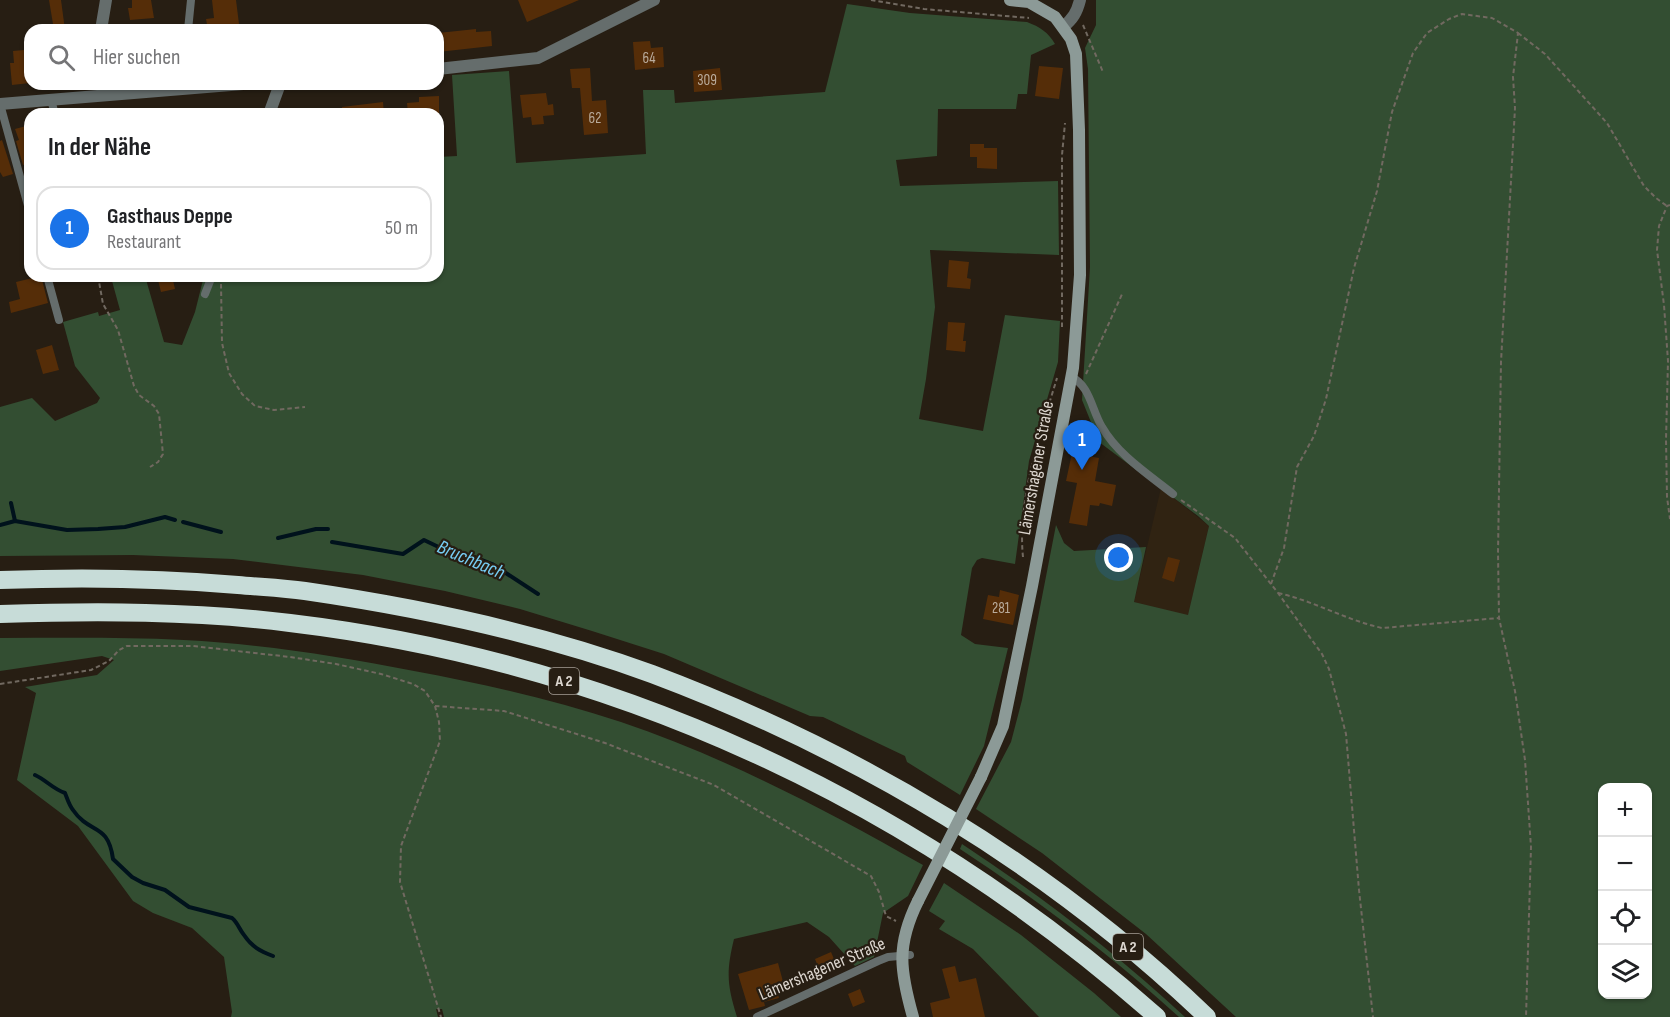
<!DOCTYPE html>
<html lang="de">
<meta charset="utf-8">
<style>
:root{--surface:#fff;--page:#f6f6f6;--text:#202124;--muted:#757577;--line:#e0e0e0;--accent:#1a73e8}
body{margin:0;font-family:"Sofia Sans Condensed",sans-serif;background:var(--page);color:var(--text)}
.controls{position:absolute;right:18px;bottom:18px;display:grid;overflow:hidden;border-radius:12px;box-shadow:0 2px 4px #0004}
.controls button{width:54px;height:54px;display:grid;place-items:center;padding:0;border:0;border-bottom:2px solid var(--line);background:var(--surface);color:var(--text);font:30px sans-serif}
.you{position:absolute;left:1119px;top:558px;width:21px;height:21px;margin:-15px;border:4px solid #fff;border-radius:50%;background:#1a73e8;box-shadow:0 0 0 9px #1a73e833}
.badge{display:grid;place-items:center;width:39px;height:39px;border-radius:50%;background:var(--accent);color:#fff;font-size:20px;font-weight:700}
.pin{position:absolute;translate:-50% -50px;filter:drop-shadow(0 2px 3px #0008)}
.pin::after{content:'';position:absolute;top:32px;width:21px;height:18px;background:inherit;clip-path:polygon(0 0,100% 0,50% 100%)}
.list{margin:0;padding:0;list-style:none}
h2{display:flex;justify-content:space-between;align-items:center;height:78px;margin:0;padding:0 24px;font-size:26px}
h2 small{font-size:20px;font-weight:400;color:var(--muted)}
.list li{display:grid;grid-template-columns:39px 1fr auto;gap:18px;align-items:center;box-sizing:border-box;height:84px;margin:0 12px 12px;padding:0 12px;border:2px solid var(--line);border-radius:18px}
.list b{display:block;font-size:22px;white-space:nowrap}
.list p{margin:0;font-size:20px;white-space:nowrap;color:var(--muted)}
.list em{font-size:20px;font-style:normal;color:var(--muted)}
.icon{flex:none;width:33px;height:33px;fill:none;stroke:currentColor;stroke-width:2;stroke-linecap:round;stroke-linejoin:round}
.map{position:relative;flex:none;width:1670px;height:1017px;overflow:hidden}
.search{position:absolute;background:var(--surface);box-shadow:0 2px 4px #0004;left:24px;top:24px;width:420px;height:66px;display:flex;align-items:center;gap:15px;box-sizing:border-box;padding:0 21px;border-radius:18px;color:var(--muted);font-size:22px}
.panel{position:absolute;background:var(--surface);box-shadow:0 2px 4px #0004;left:24px;top:108px;width:420px;height:174px;border-radius:18px}
.map>svg:first-child{display:block}
</style>
<div class="map">
<svg width="1670" height="1017" viewBox="0 0 1670 1017">
<rect width="100%" height="100%" fill="#271e13"/>
<path fill="#302312" d="M1161,488L1209,526L1188,616L1134,602Z"/>
<g fill="#334e32" fill-rule="evenodd">
<path d="M1096,0H1670V1017H1236L1146,934L1042,853L976,809L1011,742L1022,700L1056,525L1064,543L1074,551L1146,547L1134,602L1188,615L1209,526L1198,516L1099,442L1082,400L1090,267L1088,69L1085,48L1096,25ZM1602,788H1648V994H1602Z"/>
<path d="M847,4L910,13L1027,22C1040,27 1048,32 1055,44L1031,55L1027,94H1018L1016,109H938L937,156L896,160L900,186L1058,181L1059,255L930,250L935,307L926,379L919,419L983,431L1005,315L1060,321L1058,362L1029,461L1015,564L982,558L977,560L972,568L961,635L975,644L1008,648L984,746L960,795L907,762L905,756L823,717L810,716L664,654L592,631L520,609L445,591L363,575L233,559L133,555L0,556V407L32,398L55,421L97,403L100,398L75,366L63,322L98,312L99,316L120,310L112,281L105,276H145L164,342L182,345L195,312L204,276H438V157L457,156L452,75L509,71L516,163L646,154L643,90H674L675,103L825,92Z"/>
<path d="M0,638C61,638 123,637 184,640C261,644 338,656 414,671C484,684 554,700 621,722C727,758 826,810 923,865L908,896L883,913L874,957L855,966L829,937L807,922L734,939C726,972 727,985 737,1017H444L442,1009H436L438,1017H231L232,1012L224,957L192,928L153,913L133,901L78,826L17,780L36,693L25,687L97,675L114,660L102,656L0,671Z"/>
<path d="M962,844C1041,896 1116,953 1185,1017H1179C1110,954 1037,900 960,849Z"/>
<path d="M944,883L1021,935L1094,993L1121,1017H1039L973,949L939,929L945,921L929,911Z"/>
</g>
<g fill="none" stroke-linecap="round" stroke-linejoin="round">
<g stroke="#00121c" stroke-width="4">
<path d="M11,503L15,521"/>
<path d="M183,522L221,532"/>
<path d="M0,525L15,521L67,530L98,529L125,527L165,517L175,520"/>
<path d="M278,538L316,529H328"/>
<path d="M332,542L403,554L424,540L449,552L472,556L492,564L538,594"/>
<path d="M35,775C46,780 53,789 65,793C67,798 69,805 73,810C90,835 108,822 113,859L132,877L143,883L165,890L189,907L232,918C238,923 239,929 244,935C252,947 260,951 273,956"/>
</g>
</g>
<g fill="#552d08">
<path d="M49,0H61L65,30H54Z"/>
<path d="M132,0H151L154,18L130,20L128,8H132Z"/>
<path d="M212,0H236L239,24L230,26L231,30H208L206,19L214,18Z"/>
<path d="M518,0H579L527,22Z"/>
<path d="M476,29V32L491,31L492,46L438,52V33Z"/>
<path d="M650,41L651,48L663,47L664,67L635,70L633,42Z"/>
<path d="M24,50L25,62L28,61L30,83L12,85L10,63H14L13,51Z"/>
<path d="M1039,66L1063,68L1059,99L1035,96Z"/>
<path d="M590,68L592,101L606,100L608,133L584,135L580,88H572L570,69Z"/>
<path d="M720,68L722,90L694,92L693,71Z"/>
<path d="M546,93L548,105L553,104L554,115L543,116L544,124L532,125L531,117L523,118L520,95Z"/>
<path d="M439,96V114H408L407,103L419,102V97Z"/>
<path d="M383,102L384,114H343L342,107Z"/>
<path d="M30,125V163L23,165L16,141L19,140L15,129Z"/>
<path d="M2,140L13,174L3,177L0,172V141Z"/>
<path d="M970,144H984V148H997V169L977,168V157H970Z"/>
<path d="M949,260L969,262L967,278L971,279L970,289L947,287Z"/>
<path d="M41,276L48,303L11,313L9,302L20,299L16,282Z"/>
<path d="M157,276H172L175,289L161,292Z"/>
<path d="M948,322L965,323L963,341H966L965,352L946,350Z"/>
<path d="M52,345L59,370L43,374L36,350Z"/>
<path d="M1072,453L1099,458L1095,481L1116,485L1112,506L1100,503L1099,506L1090,505L1087,526L1069,523L1077,483L1066,481Z"/>
<path d="M1168,557L1180,560L1174,582L1162,578Z"/>
<path d="M1000,590L1019,595L1013,625L983,619L988,595L999,597Z"/>
<path d="M831,952L837,966L821,974L815,959Z"/>
<path d="M778,963L785,989L777,991L779,998L764,1002L765,1006L749,1010L738,974Z"/>
<path d="M955,966L959,982L976,978L985,1017H933L930,1003L950,998L942,969Z"/>
<path d="M860,989L865,1002L853,1007L848,994Z"/>
</g>
<g fill="none" stroke-linecap="round" stroke-linejoin="round">
<g stroke="#716960" stroke-width="2" stroke-dasharray="4.5 3" stroke-linecap="butt">
<path d="M871,0L924,9L1029,18"/>
<path d="M1083,25L1103,72"/>
<path d="M1518,33L1545,54L1607,123L1644,186L1656,198L1667,206"/>
<path d="M1670,205L1667,206L1659,226L1657,250L1664,305L1668,361L1666,440L1667,497L1670,519"/>
<path d="M98,276L103,304L118,330L134,386L139,395L154,406L159,414L163,454L158,462L150,467"/>
<path d="M221,284L222,343L229,373L242,394L255,406L274,410L305,407"/>
<path d="M1062,327V155L1065,123"/>
<path d="M1086,374L1123,292"/>
<path d="M1181,500L1235,538L1278,593L1322,654L1329,669L1346,734L1359,890L1373,1017"/>
<path d="M1023,557C1017,500 1041,431 1057,378"/>
<path d="M1271,584L1284,548L1297,467L1314,436L1326,399L1354,268L1377,191L1392,112L1413,53L1427,33L1449,19L1462,14L1492,18L1518,33L1513,77L1515,108L1501,362L1498,553L1499,618L1515,691L1525,760L1531,847L1526,1017"/>
<path d="M1278,593C1314,601 1346,620 1382,628L1499,618"/>
<path d="M0,684L91,670L109,661L119,650L127,646H193L290,657L336,664L381,674L413,684L425,691L435,706L439,722L440,741L401,846L400,882L441,1017"/>
<path d="M435,706L504,711L605,743L714,785L871,876L879,892L886,916L896,921"/>
</g>
<g stroke="#656d6c" stroke-width="8">
<path d="M188,30L191,0"/>
<path d="M51,100L55,114"/>
<path d="M0,104L30,213"/>
<path d="M47,276L59,320"/>
<path d="M205,294L212,276"/>
<path d="M1071,377C1090,385 1092,411 1102,427C1118,455 1148,474 1173,494"/>
<path d="M757,1017L878,961L888,957L910,955"/>
</g>
<g stroke="#656d6c" stroke-width="12">
<path d="M1063,27C1073,19 1077,12 1080,0"/>
<path d="M101,30L106,0"/>
<path d="M438,69L538,58L654,0"/>
<path d="M0,104L243,84"/>
<path d="M269,114L280,84"/>
</g>
<g stroke="#8c9a97" stroke-width="12">
<path d="M981,777L1003,726L1032,586L1073,368L1080,275L1079,130L1076,54L1071,39L1055,17L1029,2L1010,0"/>
<path d="M913,1017C900,971 896,945 918,901"/>
</g>
<g stroke="#c7dcd8" stroke-width="18">
<path d="M0,580C80,577 159,578 238,585C260,587 283,588 305,591C422,608 541,633 652,674C857,751 1049,865 1207,1017"/>
<path d="M0,614C97,611 194,611 290,623C615,662 912,800 1157,1017"/>
</g>
<path stroke="#8c9a97" stroke-width="12" d="M918,901L981,777"/>
</g>
<g text-anchor="middle" dominant-baseline="central" stroke-width="4.5" stroke-linejoin="round" paint-order="stroke">
<g font-size="15" fill="#baac9d">
<text x="649" y="58">64</text>
<text x="707" y="80">309</text>
<text x="595" y="118">62</text>
<text x="1001" y="608">281</text>
</g>
<g fill="#271e13" stroke="#a69f97" stroke-width="1.5">
<rect x="549" y="668" width="30" height="26" rx="4.5"/>
<rect x="1113" y="934" width="30" height="26" rx="4.5"/>
</g>
<g font-size="16" font-weight="bold" fill="#dcd6cf">
<text x="564" y="681">A 2</text>
<text x="1128" y="947">A 2</text>
</g>
<g font-size="18" fill="#dcd6cf" stroke="#271e13">
<text transform="translate(1036 468) rotate(-80)">Lämershagener Straße</text>
<text transform="translate(822 969) rotate(-23)">Lämershagener Straße</text>
</g>
<g font-size="20" font-style="italic" fill="#77cdf4" stroke="#271e13">
<text transform="translate(471 560) rotate(23)">Bruchbach</text>
</g>
</g>
</svg>
<div class="controls">
<button>+</button>
<button>−</button>
<button><svg class="icon" aria-label="locate" viewBox="0 0 24 24"><circle cx="12" cy="12" r="6"/><path d="M12 2v4M12 18v4M2 12h4M18 12h4"/></svg></button>
<button><svg class="icon" aria-label="layers" viewBox="0 0 24 24"><path d="M12 4l9 5-9 5-9-5zM3 14l9 5 9-5"/></svg></button>
</div>
<div class="you"></div>
<div class="pin badge" style="left:1082px;top:470px">1</div>
<div class="search"><svg class="icon" aria-label="search" viewBox="0 0 24 24"><circle cx="10" cy="10" r="6"/><path d="M15 15l6 6"/></svg>Hier suchen</div>
<section class="panel">
<h2>In der Nähe<small></small></h2>
<ul class="list">
<li><span class="badge">1</span><div><b>Gasthaus Deppe</b><p>Restaurant</p></div><em>50 m</em></li>
</ul>
</section>
</div>
